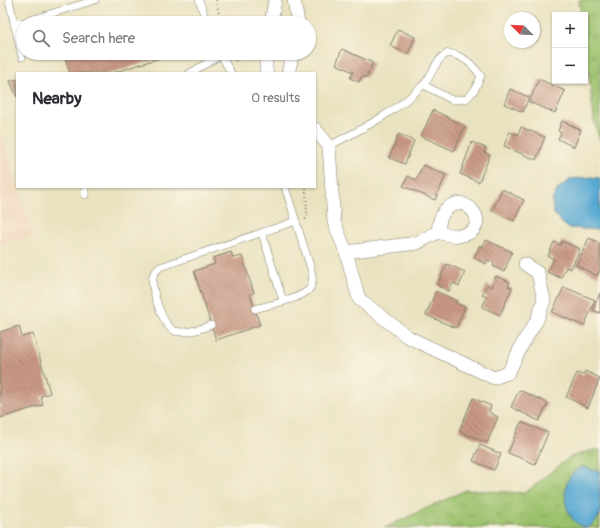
<!DOCTYPE html>
<meta charset="utf-8">
<style>
:root{--surface:#fff;--page:#f2f2f3;--text:#2b2b33;--muted:#7c7c81;--line:#e1e1e2}
body{margin:0;font-family:Pangolin,sans-serif;background:var(--page);color:var(--text)}
.controls{position:absolute;right:12px;top:12px;display:grid;overflow:hidden;border-radius:0px;box-shadow:0 1px 3px #0004}
.controls button{width:36px;height:36px;display:grid;place-items:center;padding:0;border:0;border-bottom:1px solid var(--line);background:var(--surface);color:var(--text);font:20px sans-serif}
.compass{position:absolute;left:504px;top:12px;width:36px;height:36px;border-radius:50%;background:var(--surface);box-shadow:0 1px 3px #0004;rotate:294deg}
.list{margin:0;padding:0;list-style:none}
h2{display:flex;justify-content:space-between;align-items:center;height:52px;margin:0;padding:0 16px;font-size:17px}
h2 small{font-size:13px;font-weight:400;color:var(--muted)}
.icon{flex:none;width:22px;height:22px;fill:none;stroke:currentColor;stroke-width:2;stroke-linecap:round;stroke-linejoin:round}
.map{position:relative;flex:none;width:600px;height:528px;overflow:hidden}
.search{position:absolute;background:var(--surface);box-shadow:0 1px 3px #0004;left:16px;top:16px;width:300px;height:44px;display:flex;align-items:center;gap:10px;box-sizing:border-box;padding:0 14px;border-radius:22px;color:var(--muted);font-size:15px}
.panel{position:absolute;background:var(--surface);box-shadow:0 1px 3px #0004;left:16px;top:72px;width:300px;height:116px;border-radius:0px}
.map>svg:first-child{display:block}
</style>
<div class="map">
<svg width="600" height="528" viewBox="0 0 600 528">
<defs>
<pattern id="grass-tufts" width="24" height="20" patternUnits="userSpaceOnUse"><rect width="24" height="20" fill="#9bc16c"/><path d="M3 7l-1-3M5 7V3M7 7l1-3M15 17l-1-3M17 17v-4M19 17l1-3" fill="none" stroke="#85a55d"/></pattern>
<pattern id="building-back-hatch" width="6" height="6" patternUnits="userSpaceOnUse"><rect width="6" height="6" fill="#c99985"/><path d="M-1 5l2 2M0 0l6 6M5-1l2 2" fill="none" stroke="#a27c6c"/></pattern>
</defs>
<rect width="100%" height="100%" fill="#fcf5e5"/>
<filter id="ink" filterUnits="userSpaceOnUse"><feTurbulence type="fractalNoise" baseFrequency=".025" numOctaves="2"/><feDisplacementMap in="SourceGraphic" scale="8" xChannelSelector="R" yChannelSelector="G"/><feConvolveMatrix kernelMatrix="1 2 1 2 8 2 1 2 1" color-interpolation-filters="sRGB"/></filter>
<filter id="wash" filterUnits="userSpaceOnUse"><feTurbulence type="fractalNoise" baseFrequency=".012" numOctaves="4" result="noise"/><feDisplacementMap in="SourceGraphic" scale="16" xChannelSelector="R" yChannelSelector="G"/><feGaussianBlur stdDeviation="0.9" result="paint"/><feColorMatrix in="noise" values="0 0 0 0 0 0 0 0 0 0 0 0 0 0 0 0 0 1.4 0 .05"/><feComposite in="paint" operator="in"/></filter>
<g filter="url(#wash)">
<rect width="100%" height="100%" fill="#e9e2c0"/>
<path fill="#efd6bb" d="M0,129L33,235L0,245Z"/>
<g fill="url(#grass-tufts)" stroke="#5c6e44">
<path d="M579,0H600V141L594,121L585,37V15H581Z"/>
<path d="M597,449L600,450V528H384L466,490L525,493L570,457Z"/>
</g>
<g fill="#58a9d2" stroke="#3a6277">
<path d="M591,177L600,178V230L569,228L563,224L554,214L552,201L557,190L571,179Z"/>
<path d="M584,467L600,472V515L594,523L587,528C559,523 558,471 584,467Z"/>
</g>
<g id="blocks">
<g fill="url(#building-back-hatch)">
<path d="M398,29L415,37L408,54L390,46Z"/>
<path d="M342,49L373,63L366,78L362,76L359,82L350,78L353,72L336,64Z"/>
<path d="M87,53L89,57L102,53H175L113,73H70L64,54Z"/>
<path d="M17,79V97L10,81Z"/>
<path d="M539,79L565,91L555,113L529,102Z"/>
<path d="M510,89L529,97L523,112L504,104Z"/>
<path d="M433,110L465,126L454,151L421,136Z"/>
<path d="M562,121L581,130L574,147L558,139L561,133L558,131Z"/>
<path d="M521,127L545,137L536,160L504,146L509,132L518,135Z"/>
<path d="M399,134L414,141L405,164L389,158Z"/>
<path d="M472,142L486,148L484,152L490,155L479,182L460,174Z"/>
<path d="M423,165L446,175L435,200L403,186L408,176L416,180Z"/>
<path d="M502,189L524,200L514,221L492,211Z"/>
<path d="M589,238L600,243V270L597,276L576,265Z"/>
<path d="M486,240L512,252L504,272L493,266L494,263L488,260L486,264L474,258L480,245L483,247Z"/>
<path d="M562,241L580,249L571,269L566,267L561,278L547,272L554,259L548,256L554,242L560,245Z"/>
<path d="M231,252L233,258L242,256L254,293L250,294L260,325L216,340L194,271L215,264L213,258Z"/>
<path d="M447,264L465,272L459,286L453,283L449,291L437,285Z"/>
<path d="M496,276L510,282L508,286L512,288L500,315L482,307L487,297L482,295L487,285L492,287Z"/>
<path d="M564,287L595,300L584,326L552,312Z"/>
<path d="M436,291L457,301L456,303L465,307L456,328L426,315Z"/>
<path d="M600,293V313L593,310Z"/>
<path d="M19,326L22,337L33,334L50,393L41,396L43,405L0,418V332Z"/>
<path d="M585,371L600,378L588,408L566,397L577,373L583,375Z"/>
<path d="M519,390L548,403L539,421L511,407Z"/>
<path d="M473,398L491,406L489,412L498,417L487,443L459,431Z"/>
<path d="M521,422L548,433L535,464L508,453Z"/>
<path d="M480,445L501,454L494,470L473,461Z"/>
</g>
</g>
</g>
<g filter="url(#ink)">
<use href="#blocks" fill-opacity="0" stroke="#827f6e" stroke-width="1"/>
<g fill="none" stroke-linecap="round" stroke-linejoin="round">
<defs>
<g id="lane">
<path d="M9,0L22,57"/>
<path d="M199,0L207,23"/>
<path d="M14,25L95,0"/>
<path d="M220,53L231,73"/>
<path d="M190,73L221,55"/>
<path d="M329,146C362,129 396,112 422,86C434,75 433,61 448,53C464,56 471,63 481,76L474,91L466,99L452,100L424,85"/>
<path d="M85,187V195"/>
<path d="M262,233L283,301"/>
<path d="M255,309C268,305 303,299 310,288C314,281 312,276 311,269L285,187"/>
<path d="M211,325C200,329 187,334 175,331C163,328 150,287 153,276C154,272 157,270 160,267L296,221"/>
</g>
<g id="street">
<path d="M294,0L298,23"/>
<path d="M271,23L275,0"/>
<path d="M266,53V71L267,73"/>
<path d="M288,73L293,53"/>
<path d="M315,129L329,146L334,222L346,252L359,299L408,337L494,378L508,373L524,341L537,320L544,300L538,273L525,264"/>
<path d="M460,203C488,211 481,247 438,232C439,217 444,205 460,203Z"/>
<path d="M346,252L417,243L438,232"/>
</g>
</defs>
<use href="#lane" stroke="#827f6e" stroke-width="8"/>
<use href="#street" stroke="#827f6e" stroke-width="14"/>
<g stroke="#827f6e" stroke-width="2" stroke-dasharray="1 3" stroke-linecap="butt">
<path d="M216,0L221,23"/>
<path d="M232,53L236,61"/>
<path d="M305,219H307L306,187"/>
</g>
<use href="#lane" stroke="#fff" stroke-width="7"/>
<use href="#street" stroke="#fff" stroke-width="13"/>
</g>
</g>
</svg>
<div class="controls">
<button>+</button>
<button>−</button>
</div>
<svg class="compass" viewBox="-18 -18 36 36"><path d="M0-13l5 13h-10z" fill="#e53935"/><path d="M0 13l5-13h-10z" fill="#7c7c81"/></svg>
<div class="search"><svg class="icon" aria-label="search" viewBox="0 0 24 24"><circle cx="10" cy="10" r="6"/><path d="M15 15l6 6"/></svg>Search here</div>
<section class="panel">
<h2>Nearby<small>0 results</small></h2>
<ul class="list">
</ul>
</section>
</div>
